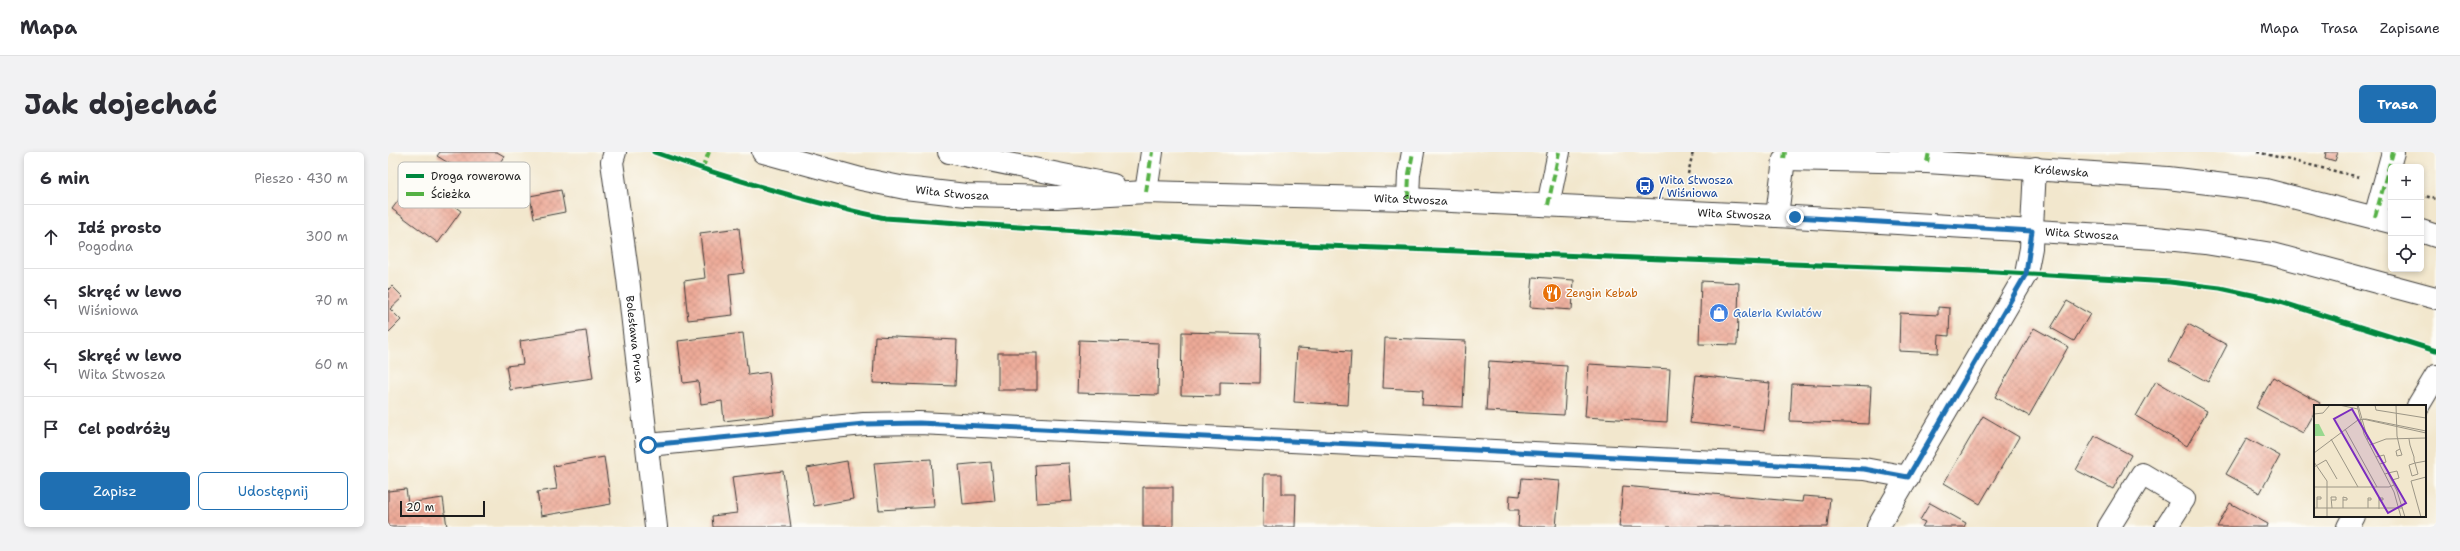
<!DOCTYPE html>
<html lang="pl">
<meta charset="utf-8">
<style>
:root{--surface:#fff;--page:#f2f2f3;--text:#2b2b33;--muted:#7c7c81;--line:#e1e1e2;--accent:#1f6fb2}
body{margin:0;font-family:"Shantell Sans",sans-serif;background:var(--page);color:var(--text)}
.controls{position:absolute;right:12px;top:12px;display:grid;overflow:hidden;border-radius:6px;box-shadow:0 2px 6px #0003}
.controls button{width:36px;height:36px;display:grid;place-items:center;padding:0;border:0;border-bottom:1px solid var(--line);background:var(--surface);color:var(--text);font:20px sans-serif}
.scale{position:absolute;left:12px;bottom:10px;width:85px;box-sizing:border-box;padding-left:4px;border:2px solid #1c1c1c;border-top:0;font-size:11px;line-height:14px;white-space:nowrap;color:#1c1c1c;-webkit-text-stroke:3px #fdfcf7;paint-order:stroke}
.stop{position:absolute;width:12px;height:12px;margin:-9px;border:3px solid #1f6fb2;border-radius:50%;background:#fff}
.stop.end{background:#1f6fb2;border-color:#fff;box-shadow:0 1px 4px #0008}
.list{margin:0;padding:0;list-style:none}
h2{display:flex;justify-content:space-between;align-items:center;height:52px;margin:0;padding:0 16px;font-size:17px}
h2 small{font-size:13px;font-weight:400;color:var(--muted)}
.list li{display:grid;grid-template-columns:26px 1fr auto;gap:12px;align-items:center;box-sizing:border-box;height:64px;padding:0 16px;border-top:1px solid var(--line)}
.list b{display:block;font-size:15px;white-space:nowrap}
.list p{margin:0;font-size:13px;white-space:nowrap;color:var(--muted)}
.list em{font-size:13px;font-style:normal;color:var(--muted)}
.actions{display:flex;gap:8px;padding:12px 16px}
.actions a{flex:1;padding:9px 0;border:1px solid var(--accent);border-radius:6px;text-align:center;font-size:14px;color:var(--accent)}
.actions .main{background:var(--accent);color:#fff}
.icon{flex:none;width:22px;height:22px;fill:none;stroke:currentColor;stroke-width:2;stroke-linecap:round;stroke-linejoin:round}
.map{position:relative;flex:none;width:2048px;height:375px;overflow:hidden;border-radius:6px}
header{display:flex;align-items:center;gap:24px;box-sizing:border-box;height:56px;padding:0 20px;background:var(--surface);border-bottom:1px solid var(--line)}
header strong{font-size:19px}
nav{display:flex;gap:22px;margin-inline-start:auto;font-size:14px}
.intro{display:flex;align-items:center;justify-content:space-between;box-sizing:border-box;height:96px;padding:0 24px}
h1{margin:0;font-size:28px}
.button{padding:10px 18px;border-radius:6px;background:var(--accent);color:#fff;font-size:14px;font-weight:700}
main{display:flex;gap:24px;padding:0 24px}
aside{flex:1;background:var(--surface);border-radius:6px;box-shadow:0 2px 6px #0003}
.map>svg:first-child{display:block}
</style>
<header>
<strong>Mapa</strong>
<nav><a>Mapa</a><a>Trasa</a><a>Zapisane</a></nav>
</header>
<div class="intro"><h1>Jak dojechać</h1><a class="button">Trasa</a></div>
<main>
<aside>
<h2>6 min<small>Pieszo · 430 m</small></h2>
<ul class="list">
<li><svg class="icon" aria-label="ahead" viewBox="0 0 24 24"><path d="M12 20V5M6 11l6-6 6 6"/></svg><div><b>Idź prosto</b><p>Pogodna</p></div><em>300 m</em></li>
<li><svg class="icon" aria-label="left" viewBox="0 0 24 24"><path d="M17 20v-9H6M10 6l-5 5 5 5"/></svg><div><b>Skręć w lewo</b><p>Wiśniowa</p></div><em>70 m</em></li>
<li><svg class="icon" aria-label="left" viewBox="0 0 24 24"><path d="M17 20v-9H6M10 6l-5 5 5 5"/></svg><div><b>Skręć w lewo</b><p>Wita Stwosza</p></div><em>60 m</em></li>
<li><svg class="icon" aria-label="arrive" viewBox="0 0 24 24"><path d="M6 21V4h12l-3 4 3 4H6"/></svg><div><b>Cel podróży</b></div></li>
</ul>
<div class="actions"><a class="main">Zapisz</a><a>Udostępnij</a></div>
</aside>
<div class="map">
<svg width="2048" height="375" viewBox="0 0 2048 375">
<defs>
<pattern id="building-cross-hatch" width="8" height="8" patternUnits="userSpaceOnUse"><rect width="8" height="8" fill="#edaa98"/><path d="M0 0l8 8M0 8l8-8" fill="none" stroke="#cb9282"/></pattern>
</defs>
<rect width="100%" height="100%" fill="#fdfcf7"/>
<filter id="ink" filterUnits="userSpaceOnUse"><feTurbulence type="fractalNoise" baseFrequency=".025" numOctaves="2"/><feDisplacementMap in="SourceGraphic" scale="8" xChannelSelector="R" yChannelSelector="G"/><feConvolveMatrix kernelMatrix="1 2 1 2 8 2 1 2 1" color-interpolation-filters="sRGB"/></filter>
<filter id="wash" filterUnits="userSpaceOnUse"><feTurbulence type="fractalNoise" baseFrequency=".012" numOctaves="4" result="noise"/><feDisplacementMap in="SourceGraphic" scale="16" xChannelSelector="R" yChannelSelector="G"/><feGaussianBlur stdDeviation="0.9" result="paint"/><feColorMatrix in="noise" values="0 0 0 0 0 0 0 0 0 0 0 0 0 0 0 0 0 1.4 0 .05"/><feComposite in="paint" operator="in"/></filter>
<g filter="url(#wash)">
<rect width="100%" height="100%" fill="#f2e7cd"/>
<g id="blocks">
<g fill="url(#building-cross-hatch)">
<path d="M52,0H109L116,4L98,34L49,4Z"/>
<path d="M1938,0H1950L1947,9L1937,6Z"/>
<path d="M27,26L73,59L50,91L4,57Z"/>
<path d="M173,38L177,60L146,66L142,44Z"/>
<path d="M351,76L356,121L341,123L345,163L300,168L296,129L317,126L312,81Z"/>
<path d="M1145,125L1186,128L1184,158L1142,155Z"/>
<path d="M1313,129L1351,131L1349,193L1311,192Z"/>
<path d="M4,134L15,145L2,157L13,168L0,181V138Z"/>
<path d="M1679,149L1702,162L1686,189L1663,176Z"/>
<path d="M1550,155L1562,156L1561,184L1551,183L1550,201L1511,199L1512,161L1550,163Z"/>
<path d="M1800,172L1839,193L1820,230L1781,209Z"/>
<path d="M1646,176L1680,195L1641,264L1607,245Z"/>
<path d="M198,179L205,226L122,238L118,214L135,212L132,189Z"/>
<path d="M794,180L873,182L872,231L832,230V244L793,243Z"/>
<path d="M355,181L360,223L381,220L386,263L336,269L334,249L313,252L310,229L295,231L290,189Z"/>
<path d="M487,184L569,188L567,234L485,231Z"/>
<path d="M997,186L1078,189L1075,255L1034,253L1035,238L995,236Z"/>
<path d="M691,188L771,191L770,243L689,241Z"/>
<path d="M909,196L963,199L960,253L906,250Z"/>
<rect x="610" y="201" width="39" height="37"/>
<path d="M1101,209L1179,214L1176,263L1098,259Z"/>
<path d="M1201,212L1282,217L1279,270L1197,265Z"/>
<path d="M1308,223L1382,231L1376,279L1302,271Z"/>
<path d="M1885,225L1932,251L1930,254H1927V260L1915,281L1868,256Z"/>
<path d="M1768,229L1819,259L1799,294L1748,264Z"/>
<path d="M1404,232L1483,235L1481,272L1402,269Z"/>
<path d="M1595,264L1631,285L1592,352L1556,331Z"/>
<path d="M1707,284L1743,303L1725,337L1688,318Z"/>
<path d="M1859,286L1892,304L1872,341L1838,322Z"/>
<path d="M216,305L223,352L153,364L149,340L169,337L165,314Z"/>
<path d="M543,307L546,355L491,358L486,311Z"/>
<path d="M459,309L465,347L426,354L419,316Z"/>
<path d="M603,310L607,349L575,352L571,313Z"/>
<path d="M681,311L684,349L649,351L647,313Z"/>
<path d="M395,319L403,375H325L324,364L349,361L344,325Z"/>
<path d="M876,322H894V342H908L907,375H875Z"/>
<path d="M1134,326L1172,329L1168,375H1130L1131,358H1121L1122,343L1132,344Z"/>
<path d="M1235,334L1414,350L1415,344L1442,346L1439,375H1231Z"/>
<rect x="755" y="335" width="30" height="40"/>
<path d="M18,337L20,351L55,346L59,375H0V339Z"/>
<path d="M1542,351L1578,371L1576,375H1534L1537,370L1532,368Z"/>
<path d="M1842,351L1880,372L1879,375H1829Z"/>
</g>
</g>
</g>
<g filter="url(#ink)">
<use href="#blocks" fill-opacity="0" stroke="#3c3a37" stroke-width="1"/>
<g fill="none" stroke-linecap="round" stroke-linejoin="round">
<defs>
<g id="minor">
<path id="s1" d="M227,0L224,10L240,126L268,375"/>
<path id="s2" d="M375,0L473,27L517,36L578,43L669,45L758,40L1020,47L1389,64L1768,86L1817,91L1884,102L2048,146"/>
<path d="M561,0L725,33"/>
<path d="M758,40L764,0"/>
<path d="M1020,47L1021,22L1025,0"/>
<path d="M1160,53L1171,0"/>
<path id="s3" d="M1389,64L1396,7L1539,10L1780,26L1877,38L2003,70"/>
<path d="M1987,65L2005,0"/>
<path d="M2033,79L2048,84"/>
<path d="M2030,254L2048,224"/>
<path d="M260,293L476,272L531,271L1476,317L1520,325"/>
<path d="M1490,375L1638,122L1643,96L1647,16"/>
<path d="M1721,375L1754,322L1796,347L1778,375"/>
<path d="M1960,375L1966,364"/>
</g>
</defs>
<use href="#minor" stroke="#3c3a37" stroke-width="24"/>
<g stroke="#3c3a37" stroke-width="2.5" stroke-dasharray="3 3" stroke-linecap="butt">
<path d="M1869,0L1971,25"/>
<path d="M1300,22L1305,0"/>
<path d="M2033,43L2048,47"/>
</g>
<use href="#minor" stroke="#fff" stroke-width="22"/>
<g stroke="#55b145" stroke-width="4" stroke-dasharray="8 4" stroke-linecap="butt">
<path d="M1396,7L1397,0"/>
<path d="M1539,10L1541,0"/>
<path d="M314,17L321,0"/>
<path d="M758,40L764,0"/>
<path d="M1020,47L1021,22L1025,0"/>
<path d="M1160,53L1171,0"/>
<path d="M1987,65L2005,0"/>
</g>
<defs>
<path id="cycleway" d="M266,0C342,27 418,50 497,66L886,92L1589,119L1782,130L1832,136L1883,147L2048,199"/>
</defs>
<use href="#cycleway" stroke="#fdfcf7" stroke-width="8"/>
<use href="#cycleway" stroke="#00873e" stroke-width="5"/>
</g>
</g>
<g fill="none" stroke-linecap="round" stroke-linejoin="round" filter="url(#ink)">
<path stroke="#1f6fb2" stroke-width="5" d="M260,293L476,272L531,271L1476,317L1520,325L1638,122L1644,79L1407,65"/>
</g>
<defs>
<symbol id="bus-disc" viewBox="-11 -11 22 22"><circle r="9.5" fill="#1a4fb4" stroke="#fdfcf7"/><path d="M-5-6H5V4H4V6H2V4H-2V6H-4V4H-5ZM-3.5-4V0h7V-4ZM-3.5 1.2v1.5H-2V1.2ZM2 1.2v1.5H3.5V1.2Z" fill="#fff"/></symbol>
<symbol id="restaurant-disc" viewBox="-11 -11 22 22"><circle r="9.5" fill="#e8710a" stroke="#fdfcf7"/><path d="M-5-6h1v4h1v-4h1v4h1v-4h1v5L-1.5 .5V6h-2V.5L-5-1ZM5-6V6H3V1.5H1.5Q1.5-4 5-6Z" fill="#fff"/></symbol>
<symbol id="shop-disc" viewBox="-11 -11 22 22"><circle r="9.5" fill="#3f7fe0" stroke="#fdfcf7"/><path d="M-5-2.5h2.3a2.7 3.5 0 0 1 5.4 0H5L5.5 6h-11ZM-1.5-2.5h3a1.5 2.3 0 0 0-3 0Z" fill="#fff"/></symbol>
</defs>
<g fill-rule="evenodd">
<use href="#bus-disc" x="1246" y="23" width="22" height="22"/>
<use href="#restaurant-disc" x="1153" y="130" width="22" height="22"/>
<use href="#shop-disc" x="1320" y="150" width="22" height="22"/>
</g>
<g text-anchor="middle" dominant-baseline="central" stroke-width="3" stroke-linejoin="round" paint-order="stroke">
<g font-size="11" fill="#1c1c1c" stroke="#fdfcf7">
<text stroke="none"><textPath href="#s3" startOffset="335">Królewska</textPath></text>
<text stroke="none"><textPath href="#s2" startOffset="194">Wita Stwosza</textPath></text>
<text stroke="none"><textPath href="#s2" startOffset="653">Wita Stwosza</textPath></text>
<text stroke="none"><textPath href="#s2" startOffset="977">Wita Stwosza</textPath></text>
<text stroke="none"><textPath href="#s2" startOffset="1325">Wita Stwosza</textPath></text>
<text stroke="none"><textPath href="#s1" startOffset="189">Bolesława Prusa</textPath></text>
</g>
<g font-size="11" fill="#164399" stroke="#fdfcf7" text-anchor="start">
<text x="1271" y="28">Wita Stwosza<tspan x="1271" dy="13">/ Wiśniowa</tspan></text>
</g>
<g font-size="11" fill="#c56008" stroke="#fdfcf7" text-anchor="start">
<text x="1178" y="141">Zengin Kebab</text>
</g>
<g font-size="11" fill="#366cbe" stroke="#fdfcf7" text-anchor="start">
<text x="1345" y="161">Galeria Kwiatów</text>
</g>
</g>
<g transform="translate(1926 253)">
<rect width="112" height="112" fill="#f2e7cd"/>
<path d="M0,19H5L11,31H0Z" fill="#98d88e"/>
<path fill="none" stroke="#9c9686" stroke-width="1" d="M25,0L44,4M43,0L50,29L80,87L87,112M44,0L54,35M61,0L62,5L112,13M82,0L83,31L86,44L82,46L83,51L88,50L86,44M0,9L9,8L16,0M49,14L112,28M31,24L63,82M17,34L44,82M95,34L96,40L100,52V55L101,58L104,69L98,71L95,60L101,58L112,56M56,40L72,34L112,33M0,48L44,15L52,14L112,26M62,52L70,50L72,57L66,59M0,57L13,76V112M0,62L12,55L23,74M74,68L83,66L85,73L78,75M71,69L74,68L83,86L91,112M0,82H75L80,80M18,95H22V92H17L18,103M29,95H33V93L29,92V103M54,95H57V93H54V103M0,103H89M3,103V92H7V94H3M65,104V93H69V95H65M107,112L97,76L112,72"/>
<path fill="#7b2cbf" fill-opacity="0.15" stroke="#7b2cbf" stroke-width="2" d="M38,4L92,98L74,108L20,14Z"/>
<rect width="112" height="112" fill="none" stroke="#1c1c1c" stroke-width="2"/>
</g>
<rect x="10" y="10" width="132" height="46" rx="6" fill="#fdfcf7" stroke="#bab9b5" stroke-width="1"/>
<rect x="18" y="22" width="18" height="4" fill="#00873e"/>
<rect x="18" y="40" width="18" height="4" fill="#55b145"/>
<g font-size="11" fill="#1c1c1c">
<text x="43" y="28">Droga rowerowa</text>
<text x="43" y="46">Ścieżka</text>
</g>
</svg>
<div class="controls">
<button>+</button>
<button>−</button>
<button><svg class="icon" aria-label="locate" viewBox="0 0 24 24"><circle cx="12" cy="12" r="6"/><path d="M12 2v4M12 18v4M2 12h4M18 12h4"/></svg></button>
</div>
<div class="scale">20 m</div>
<div class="stop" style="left:260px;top:293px"></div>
<div class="stop end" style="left:1407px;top:65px"></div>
</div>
</main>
